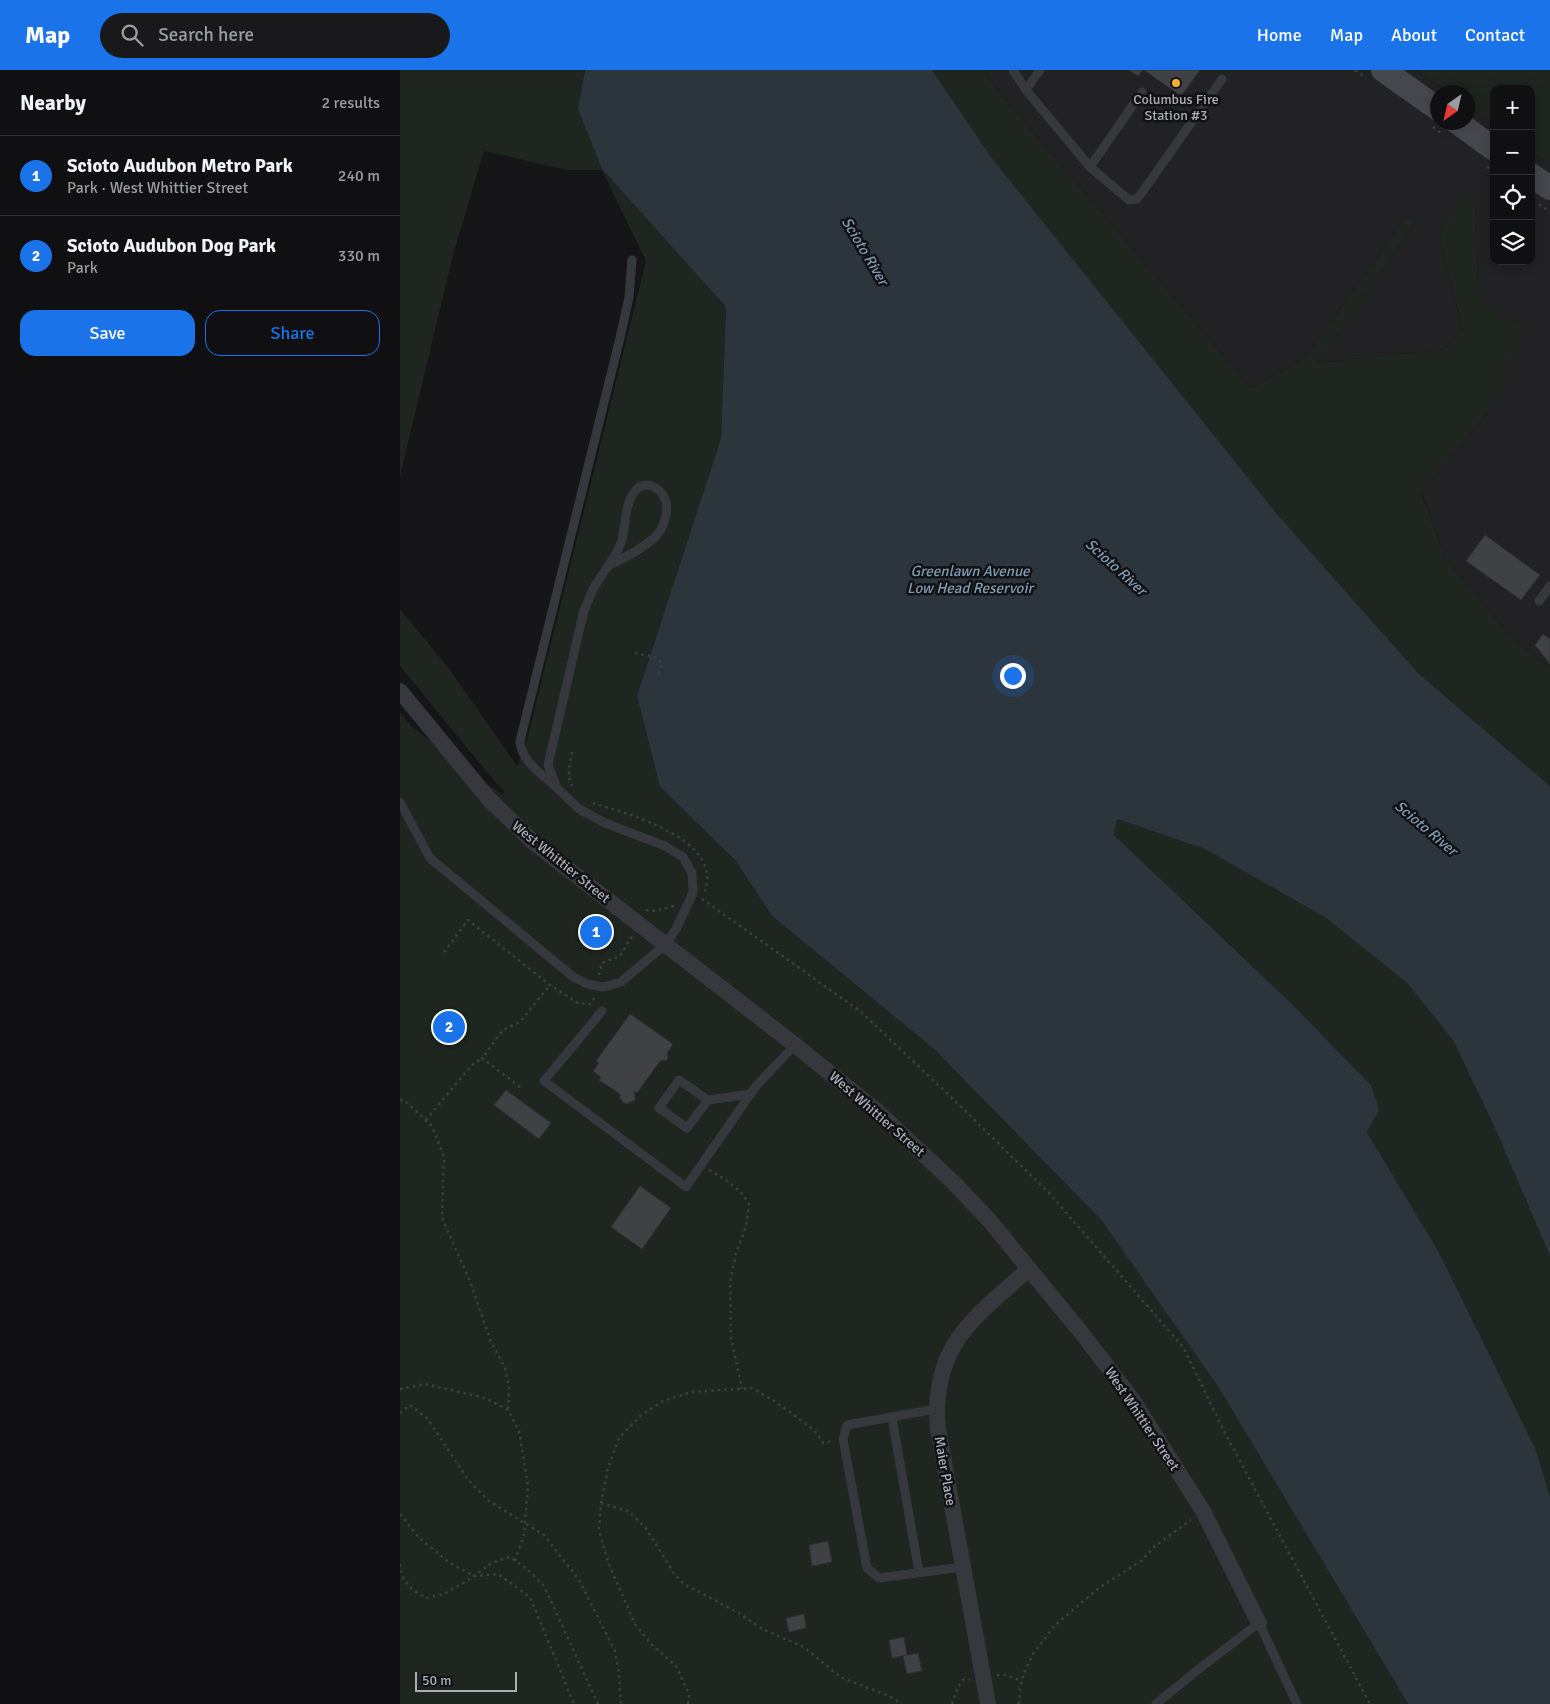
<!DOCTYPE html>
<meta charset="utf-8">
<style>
:root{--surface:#101012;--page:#19191b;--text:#f1f3f6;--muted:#9c9d9f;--line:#303032;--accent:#1a73e8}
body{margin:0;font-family:Signika,sans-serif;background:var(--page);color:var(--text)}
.controls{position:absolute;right:15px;top:15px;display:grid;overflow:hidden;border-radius:10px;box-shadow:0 2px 12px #0003}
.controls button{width:45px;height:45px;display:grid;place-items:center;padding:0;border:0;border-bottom:1px solid var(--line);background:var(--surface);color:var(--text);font:25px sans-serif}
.compass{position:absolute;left:1030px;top:15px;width:45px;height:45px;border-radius:50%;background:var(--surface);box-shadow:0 2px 12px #0003;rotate:214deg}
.scale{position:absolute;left:15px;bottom:12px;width:102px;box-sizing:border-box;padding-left:5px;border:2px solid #a8adb8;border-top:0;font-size:14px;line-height:18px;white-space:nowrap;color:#a8adb8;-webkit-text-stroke:4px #111113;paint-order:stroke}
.you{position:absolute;left:612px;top:605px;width:18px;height:18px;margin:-12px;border:4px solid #fff;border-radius:50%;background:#1a73e8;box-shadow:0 0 0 8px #1a73e833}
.badge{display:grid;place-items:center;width:32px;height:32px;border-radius:50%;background:var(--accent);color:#fff;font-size:16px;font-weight:700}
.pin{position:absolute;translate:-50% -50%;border:2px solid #fff;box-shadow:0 1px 5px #0006}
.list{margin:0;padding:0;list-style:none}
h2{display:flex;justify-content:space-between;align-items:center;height:65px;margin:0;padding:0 20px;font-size:21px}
h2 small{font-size:16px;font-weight:400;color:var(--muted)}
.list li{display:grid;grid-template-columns:32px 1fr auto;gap:15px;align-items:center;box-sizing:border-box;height:80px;padding:0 20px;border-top:1px solid var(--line)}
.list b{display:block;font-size:19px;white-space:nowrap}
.list p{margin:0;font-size:16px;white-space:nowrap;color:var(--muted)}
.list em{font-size:16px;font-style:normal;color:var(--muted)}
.actions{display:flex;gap:10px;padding:15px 20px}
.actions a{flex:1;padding:11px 0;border:1px solid var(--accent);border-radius:15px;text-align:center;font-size:18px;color:var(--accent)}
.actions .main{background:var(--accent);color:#fff}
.icon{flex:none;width:28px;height:28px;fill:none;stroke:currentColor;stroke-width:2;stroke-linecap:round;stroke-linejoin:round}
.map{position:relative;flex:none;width:1150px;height:1634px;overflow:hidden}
header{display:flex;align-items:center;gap:30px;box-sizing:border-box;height:70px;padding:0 25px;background:var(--accent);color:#fff}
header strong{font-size:24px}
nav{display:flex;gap:28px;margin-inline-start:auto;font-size:18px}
.search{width:350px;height:45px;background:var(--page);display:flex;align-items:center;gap:12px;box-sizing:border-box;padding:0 18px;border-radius:28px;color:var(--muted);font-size:19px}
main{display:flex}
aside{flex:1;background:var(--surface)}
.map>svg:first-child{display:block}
</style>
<header>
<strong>Map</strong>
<div class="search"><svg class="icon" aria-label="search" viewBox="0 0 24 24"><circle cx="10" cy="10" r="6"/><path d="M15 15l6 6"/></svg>Search here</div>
<nav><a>Home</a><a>Map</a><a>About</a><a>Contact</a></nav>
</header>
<main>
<aside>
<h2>Nearby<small>2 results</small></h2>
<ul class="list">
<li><span class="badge">1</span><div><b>Scioto Audubon Metro Park</b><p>Park · West Whittier Street</p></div><em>240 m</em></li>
<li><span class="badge">2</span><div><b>Scioto Audubon Dog Park</b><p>Park</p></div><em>330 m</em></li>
</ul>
<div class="actions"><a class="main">Save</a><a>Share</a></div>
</aside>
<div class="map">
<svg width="1150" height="1634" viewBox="0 0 1150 1634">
<rect width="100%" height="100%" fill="#161618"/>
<path fill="#222225" d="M584,0H1015L1048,22H1038V52H1068V36L1094,54V191H1131V81L1150,95V598L1113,569L1045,487L1021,421L1092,337L1078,225L1076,128L1040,168L1063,262L1045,279L916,293L1017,150L1006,147L905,288L851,318L596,18Z"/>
<g fill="#1e261f">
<path d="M0,0H185L178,39L202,99L326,237L321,368L237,626L260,717L335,790L372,846L534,979L702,1151L819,1318L1008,1634H0V642L11,656L102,725L105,722L96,713L0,596V539L50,600L117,696L126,674L246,191L202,100H167L84,81L53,185L0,406Z"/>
<path d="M532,0H584L596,18L851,318L905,288L1006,147L1017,150L917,293L1045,279L1063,261L1040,168L1061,125L1076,128L1078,225L1123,256L1092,337L1021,422L1045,487L1113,569L1150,598V716L1019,604L877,444L591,87Z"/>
<path d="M1015,0H1150V95L1131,81V19H1094V54L1068,36V22H1048Z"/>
<path d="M717,749L805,779L926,848L1007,913L1053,970L1094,1056L1150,1186V1427L1136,1380L1040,1184L967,1062L978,1040L971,1015L890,932L714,765Z"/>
</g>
<path fill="#2c353c" d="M185,0H532L591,87L877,444L1019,604L1150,716V1186L1094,1056L1053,970L1007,913L926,848L805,779L717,749L714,765L890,932L971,1015L979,1040L967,1062L1040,1184L1136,1380L1150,1427V1634H1008L819,1318L702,1151L534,979L372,846L335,790L260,717L237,626L321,368L326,237L202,99L178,39Z"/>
<g fill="#404145" stroke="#303034">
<path d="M729,0H743L738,6Z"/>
<path d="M744,0H800L781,26Z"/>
<path d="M1085,465L1140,505L1121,530L1066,491Z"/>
<path d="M1143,564L1150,569V594L1135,575Z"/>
<path d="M230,944L273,974L267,983L268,987L267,990L260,991L237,1023L234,1021L235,1030L227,1034L223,1032L220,1028V1024L199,1010L201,1007L193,1001L199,993L196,991Z"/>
<path d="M106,1020L151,1053L139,1069L94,1035Z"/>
<path d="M240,1116L271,1138L242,1179L211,1157Z"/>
<path d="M428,1471L432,1492L412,1496L409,1475Z"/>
<path d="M404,1544L406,1558L389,1562L386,1548Z"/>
<path d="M504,1567L507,1585L492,1588L489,1570Z"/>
<path d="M518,1583L522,1601L507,1604L503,1586Z"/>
</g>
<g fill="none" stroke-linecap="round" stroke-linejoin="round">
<g stroke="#3d3f44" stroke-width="2.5" stroke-dasharray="2.5 4" stroke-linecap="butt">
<path d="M955,0L966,8"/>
<path d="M1033,57L1042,64"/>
<path d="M1087,97L1094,101"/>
<path d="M1139,134L1150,142"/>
<path d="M235,583L258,588L262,594L258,608"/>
<path d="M172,682C170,694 166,707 173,717"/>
<path d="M193,733C227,744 323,768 305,821"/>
<path d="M302,829L460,941L551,1027L649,1123L783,1277L826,1365L970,1634"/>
<path d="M246,840L256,841L273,836L275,832"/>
<path d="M44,882L68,850L150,915L178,933L190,934L195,927"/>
<path d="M199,905L202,893L220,886L232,866"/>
<path d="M120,1017L82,988L103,960L120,952L150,915"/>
<path d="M0,1030L5,1031L32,1056L44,1087L42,1148L70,1211L91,1272L105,1298L109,1316L108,1340"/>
<path d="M26,1050L71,996L82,988"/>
<path d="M309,1100C327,1110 339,1118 349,1134L346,1157L336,1183L330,1212L331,1267L342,1319"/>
<path d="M0,1319L25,1314L85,1328L108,1340L119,1361L128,1416L124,1465L115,1491"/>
<path d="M0,1343L10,1335L27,1348L69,1411L89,1431L144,1465L179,1510L215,1581L219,1603L221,1634"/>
<path d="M201,1433L228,1441L245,1457L275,1505L284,1514L339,1543L362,1559L404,1577L440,1607L489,1626L502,1634"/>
<path d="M0,1444L19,1468L50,1493L74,1506L98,1504L130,1527L174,1634"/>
<path d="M0,1494C1,1512 12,1520 26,1528L44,1524L70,1509L93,1492L110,1487L127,1499L144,1516L198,1634"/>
<path d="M597,1605H607L622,1611"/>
<path d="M288,1634L289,1624L276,1596L252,1575L235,1554L208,1492L199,1460L201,1433L208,1398L219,1368L240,1346L263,1331L292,1322L352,1318L376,1332L414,1360L423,1373L432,1371"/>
<path d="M552,1634L558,1617L563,1610L570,1609"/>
<path d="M619,1634L620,1618L624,1603L633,1584L655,1555L699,1518L741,1491L754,1477L791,1450"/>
</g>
<g stroke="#37383d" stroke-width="9">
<path d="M613,0L626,20L690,97L729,130L737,129L741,124L822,9"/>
<path d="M626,20L640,0"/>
<path d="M690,97L742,22"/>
<path d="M1139,531L1150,516"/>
<path d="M155,716C141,704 121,691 120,671L220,268L229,227L232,190"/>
<path d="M0,732L30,788L172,906L187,914L204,917L221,912L266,874L276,859L293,823L292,803L283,787L265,776L205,753L179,739L157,718L148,695L184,540C188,532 191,523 195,516C204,500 217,487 222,470C226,454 224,432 237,419C247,409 263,420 266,432C268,441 265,453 260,461C251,475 224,488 210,495"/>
<path d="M202,941L144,1011L286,1117L356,1016L395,975"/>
<path d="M308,1030L287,1058L259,1038L279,1010L308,1030L351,1024"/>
<path d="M536,1339L447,1355L443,1369L467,1498L479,1508L563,1497"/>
<path d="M492,1348L519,1502"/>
<path d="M756,1634L795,1602L859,1553L897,1634"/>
</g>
<g stroke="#37383d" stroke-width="16">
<path d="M0,621L88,728L133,772L395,975L477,1041L553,1112L589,1150L684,1266L732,1329L803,1441L859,1553"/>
<path d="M588,1634L538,1359C531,1276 572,1249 629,1199"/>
</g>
<g stroke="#45474d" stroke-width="24">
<path d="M983,0L1038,39"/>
<path d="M1057,52L1094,79"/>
<path d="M1131,105L1150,118"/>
</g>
</g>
<circle fill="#f2b134" stroke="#111113" stroke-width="2" cx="776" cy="13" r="5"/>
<g text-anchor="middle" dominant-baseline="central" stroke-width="5" stroke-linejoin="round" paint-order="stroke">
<g font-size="14" fill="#a8adb8" stroke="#111113">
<text x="776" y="29">Columbus Fire<tspan x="776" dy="16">Station #3</tspan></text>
</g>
<g font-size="14" fill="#a8adb8" stroke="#111113">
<text transform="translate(161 792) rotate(39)">West Whittier Street</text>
<text transform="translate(477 1044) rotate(41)">West Whittier Street</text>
<text transform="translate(742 1349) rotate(56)">West Whittier Street</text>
<text transform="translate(545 1401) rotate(80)">Maier Place</text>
</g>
<g font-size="15" font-style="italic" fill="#7f9bb3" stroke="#111113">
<text transform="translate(465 181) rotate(59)">Scioto River</text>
<text transform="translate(716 497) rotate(42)">Scioto River</text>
<text x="570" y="501">Greenlawn Avenue<tspan x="570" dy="17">Low Head Reservoir</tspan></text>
<text transform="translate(1026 758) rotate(40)">Scioto River</text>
</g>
</g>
</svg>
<div class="controls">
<button>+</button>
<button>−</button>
<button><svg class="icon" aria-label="locate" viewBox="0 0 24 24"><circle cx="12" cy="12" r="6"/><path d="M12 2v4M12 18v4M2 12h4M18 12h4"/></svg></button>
<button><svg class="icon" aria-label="layers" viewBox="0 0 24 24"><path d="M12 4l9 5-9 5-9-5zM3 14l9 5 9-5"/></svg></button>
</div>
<svg class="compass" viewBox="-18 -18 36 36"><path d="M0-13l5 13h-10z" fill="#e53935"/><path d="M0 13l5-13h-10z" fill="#9c9d9f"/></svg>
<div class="scale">50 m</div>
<div class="you"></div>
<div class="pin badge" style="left:196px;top:862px">1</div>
<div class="pin badge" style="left:49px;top:957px">2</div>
</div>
</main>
